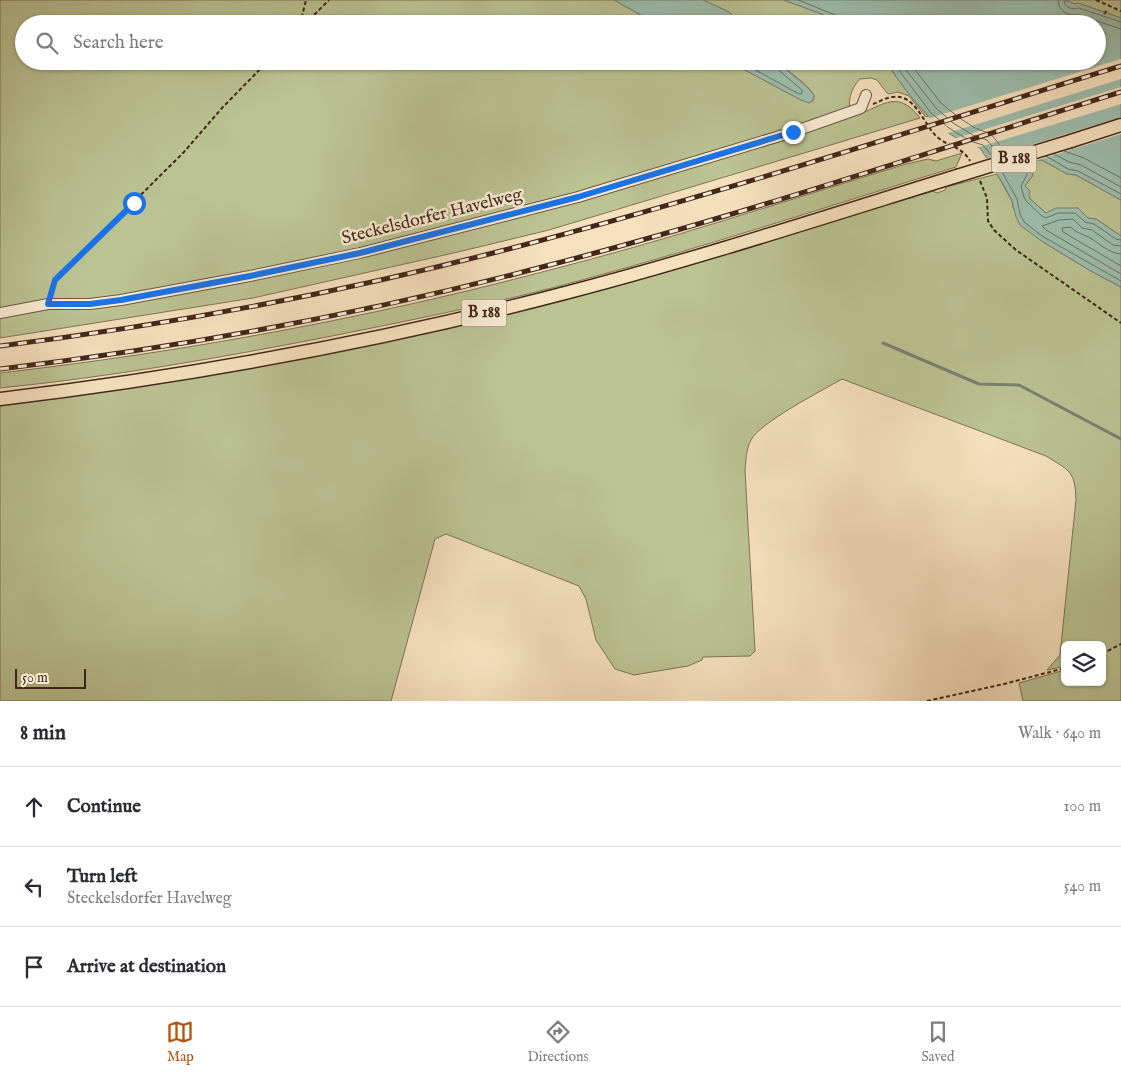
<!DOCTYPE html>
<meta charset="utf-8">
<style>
:root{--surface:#fff;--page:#f2f2f3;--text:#2b2b33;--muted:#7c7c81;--line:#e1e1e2;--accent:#b45309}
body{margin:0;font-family:"IM FELL English",serif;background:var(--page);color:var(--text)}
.controls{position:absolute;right:15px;bottom:15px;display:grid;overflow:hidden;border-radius:8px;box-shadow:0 1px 4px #0004}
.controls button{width:45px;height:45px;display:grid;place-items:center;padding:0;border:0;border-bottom:1px solid var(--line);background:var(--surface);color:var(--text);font:25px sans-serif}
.scale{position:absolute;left:15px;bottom:12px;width:71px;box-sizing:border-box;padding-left:5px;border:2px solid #42261a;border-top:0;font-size:14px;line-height:18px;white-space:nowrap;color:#42261a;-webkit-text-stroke:4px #f9ecd5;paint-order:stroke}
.stop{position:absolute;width:15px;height:15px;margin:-11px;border:4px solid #1a73e8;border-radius:50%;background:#fff}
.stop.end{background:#1a73e8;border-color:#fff;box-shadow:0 1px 5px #0008}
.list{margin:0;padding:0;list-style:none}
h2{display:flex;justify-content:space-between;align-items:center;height:65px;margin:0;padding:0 20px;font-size:21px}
h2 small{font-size:16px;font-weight:400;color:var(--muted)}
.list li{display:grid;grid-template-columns:32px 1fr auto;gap:15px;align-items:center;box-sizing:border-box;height:80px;padding:0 20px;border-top:1px solid var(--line)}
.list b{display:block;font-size:19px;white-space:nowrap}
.list p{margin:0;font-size:16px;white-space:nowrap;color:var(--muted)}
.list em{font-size:16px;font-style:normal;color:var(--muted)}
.icon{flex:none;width:28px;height:28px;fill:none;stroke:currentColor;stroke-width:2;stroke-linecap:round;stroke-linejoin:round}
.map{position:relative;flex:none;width:1121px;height:701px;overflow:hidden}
.search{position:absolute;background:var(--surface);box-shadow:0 1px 4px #0004;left:15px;right:15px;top:15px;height:55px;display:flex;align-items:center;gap:12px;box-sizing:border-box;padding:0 18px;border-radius:28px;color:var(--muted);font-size:19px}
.sheet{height:305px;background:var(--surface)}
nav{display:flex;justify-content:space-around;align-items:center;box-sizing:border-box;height:70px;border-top:1px solid var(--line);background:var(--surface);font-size:14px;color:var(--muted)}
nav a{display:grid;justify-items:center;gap:2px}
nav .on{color:var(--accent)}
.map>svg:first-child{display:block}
</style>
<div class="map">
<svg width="1121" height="701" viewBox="0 0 1121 701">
<rect width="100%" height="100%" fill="#f6e1be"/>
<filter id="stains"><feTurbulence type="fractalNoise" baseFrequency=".004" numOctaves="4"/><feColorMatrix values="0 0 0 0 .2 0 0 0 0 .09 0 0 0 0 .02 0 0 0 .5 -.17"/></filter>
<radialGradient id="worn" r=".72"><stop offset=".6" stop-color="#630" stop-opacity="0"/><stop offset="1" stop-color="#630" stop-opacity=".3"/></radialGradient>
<g fill="#bbc393" stroke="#7e7456">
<path d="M0,0H614L657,24H24V61H728L801,100L812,102C814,98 815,98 813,94C808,84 785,69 776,61H886L894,74L928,116L926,117L909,96L898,92L889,94L887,93L877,80L871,78L860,79C850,89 847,103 851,117C880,109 896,86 920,118L549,230L458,252L253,298L0,338V317L42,309H84L104,307L247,280L104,298L0,309Z"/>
<path d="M703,0H784L819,13L843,24H740L729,12Z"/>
<path d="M1063,0H1121V18L1078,3L1075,4Z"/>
<path d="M962,153L956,167C832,205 708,246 582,280C498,303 412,320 327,337C219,358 110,377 0,388V373C183,352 364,319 542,272C665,241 785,201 906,164L928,159L936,161Z"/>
<path d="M1037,159L1042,160L1067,174L1076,175L1121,200V236L1096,219L1088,218L1078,208L1046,213L1030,199L1025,186L1033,175L1028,167V164Z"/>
<path d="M997,174L1012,201L1013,208L1040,240L1089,270L1121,287V701H1023L1019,683L1065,670V682H1102V645H1065V666L1047,670L1060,655L1076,500C1075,471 1070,471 1046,456L842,379C823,390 759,423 751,440C746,449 746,460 745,470L755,651L750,656L703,657L702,660L688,666L634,675L615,669L596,640L586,599L579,586L446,534L435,539L391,701H0V406L89,394L217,373L655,273L933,191L937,193L945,190L946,187Z"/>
</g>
<g fill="#9dbeae" stroke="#798173">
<path d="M614,0H703L729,12L740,24H657Z"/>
<path d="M784,0H1063L1075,4L1078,3L1121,18V200L1076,175L1067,174L1042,160L1032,161L1029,164L1028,167L1033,175L1025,186L1030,191L1029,195L1030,199L1046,213L1056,208H1078L1088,218L1096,219L1121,236V287L1089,270L1040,240L1020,225L1016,217L1012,201L1002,182L980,148C940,138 907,95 886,61H1097V24H843L819,13Z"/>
<path d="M728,61H776L808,88L814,95L813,100L809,103L801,100Z"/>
</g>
<g fill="#f6e1be">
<path d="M1121,59V79L945,134L927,119Z"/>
<path d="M1121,87V104L973,149L967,148L953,139Z"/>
<path d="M1121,117V134L994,174L985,159Z"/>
</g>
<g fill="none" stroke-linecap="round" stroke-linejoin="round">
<g stroke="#707264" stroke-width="1">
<path d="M798,0L840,17L843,20V24"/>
<path d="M1058,0C1059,12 1068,16 1079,15L1121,29"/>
<path d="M1064,0C1064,8 1073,10 1079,8L1121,22"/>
<path d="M739,61L799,94L802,93V90L775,67L773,61"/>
<path d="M892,61L931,113L949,128L970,141L983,145L993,157"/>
<path d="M899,61L936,108L953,123L973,135L987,140L999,155"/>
<path d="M908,61L941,103L958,117L975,128L991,134L1006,153"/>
<path d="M1064,151L1084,158L1121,178"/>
<path d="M1054,154L1069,162L1081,165L1121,187"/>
<path d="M1046,156L1068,169L1078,171L1121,194"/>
<path d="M1024,163L1027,175L1021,186L1024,197L1027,202L1042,216L1046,218L1058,213H1075L1085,222L1094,224L1116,239L1121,240"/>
<path d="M1001,170L1017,199L1020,214L1024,222L1042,236L1121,281"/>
<path d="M1121,246L1113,245L1092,230L1082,228L1073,219L1059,220L1042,226L1046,230L1121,274"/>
<path d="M1121,254C1109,253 1101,245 1092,239C1083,234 1080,235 1070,227L1062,228L1063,232L1121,266"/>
</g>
<path stroke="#798173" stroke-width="3" d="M883,343L979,384L1019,385L1121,439"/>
<defs>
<path id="minor" d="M0,313L48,304H90L121,300L250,276L360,253L578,197L793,132L861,108L866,95"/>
<g id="major">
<path d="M1071,141L1121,125"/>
<path d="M0,399C192,376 382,341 569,292C699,258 828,216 957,176"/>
</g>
</defs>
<use href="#minor" stroke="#6f5543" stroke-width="12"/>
<use href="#major" stroke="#42261a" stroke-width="15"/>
<g stroke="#42261a" stroke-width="2" stroke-dasharray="4 2.5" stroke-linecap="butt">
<path d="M1096,0L1121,11"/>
<path d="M1104,14L1107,10"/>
<path d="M300,24L306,0"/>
<path d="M305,24L329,0"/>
<path d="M873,104C879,102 885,98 892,97C915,93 923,123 936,136C948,147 962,146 970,161"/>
<path d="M980,181L987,198L988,221L994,230L1016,250L1121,323"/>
<path d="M51,295L55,280L184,152L222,108L268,61"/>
<path d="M1102,654L1121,644"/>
<path d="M927,701L1004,684L1065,668"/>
</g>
<use href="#minor" stroke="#f9ecd5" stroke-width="10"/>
<use href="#major" stroke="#f6e1be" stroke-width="12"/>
<defs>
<g id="rail">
<path d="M0,346C167,325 334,294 497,252C707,198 914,130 1121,66"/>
<path d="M0,369C183,347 364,314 542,267C737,217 929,152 1121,92"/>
</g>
</defs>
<use href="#rail" stroke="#42261a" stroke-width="5"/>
<use href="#rail" stroke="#f9ecd5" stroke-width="3" stroke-dasharray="9" stroke-linecap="butt"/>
<defs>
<path id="major-bridge" d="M957,176L1071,141"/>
</defs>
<use href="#major-bridge" stroke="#42261a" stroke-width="15" stroke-linecap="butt"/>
<use href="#major-bridge" stroke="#f6e1be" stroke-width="12"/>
</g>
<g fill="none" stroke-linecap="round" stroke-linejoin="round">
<path stroke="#1a73e8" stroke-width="6" d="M134,203L55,280L48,304H90L121,300L250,276L360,253L578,197L793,132"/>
</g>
<g text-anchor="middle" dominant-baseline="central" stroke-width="5" stroke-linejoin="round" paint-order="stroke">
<g fill="#f9ecd5" stroke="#796152" stroke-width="1">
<rect x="991.5" y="145.5" width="45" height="27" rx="4"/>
<rect x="461.5" y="299.5" width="45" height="27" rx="4"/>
</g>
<g font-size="16" font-weight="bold" fill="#42261a">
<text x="1014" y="159">B 188</text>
<text x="484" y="313">B 188</text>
</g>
<g font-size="18" fill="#42261a" stroke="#f9ecd5">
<text transform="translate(432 217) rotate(-14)">Steckelsdorfer Havelweg</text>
</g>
</g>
<rect width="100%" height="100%" filter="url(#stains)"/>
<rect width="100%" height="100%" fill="url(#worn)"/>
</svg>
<div class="controls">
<button><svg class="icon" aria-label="layers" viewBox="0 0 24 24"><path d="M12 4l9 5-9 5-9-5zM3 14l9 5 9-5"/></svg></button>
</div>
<div class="scale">50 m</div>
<div class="stop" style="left:134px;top:203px"></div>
<div class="stop end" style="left:793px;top:132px"></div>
<div class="search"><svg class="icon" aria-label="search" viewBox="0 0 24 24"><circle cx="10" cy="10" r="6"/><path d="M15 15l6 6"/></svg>Search here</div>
</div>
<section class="sheet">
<h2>8 min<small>Walk · 640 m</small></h2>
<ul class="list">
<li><svg class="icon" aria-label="ahead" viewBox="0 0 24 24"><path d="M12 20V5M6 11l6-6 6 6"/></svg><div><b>Continue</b></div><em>100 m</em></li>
<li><svg class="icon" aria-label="left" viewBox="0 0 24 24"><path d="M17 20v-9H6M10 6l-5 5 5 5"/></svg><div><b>Turn left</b><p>Steckelsdorfer Havelweg</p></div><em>540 m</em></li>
<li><svg class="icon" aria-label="arrive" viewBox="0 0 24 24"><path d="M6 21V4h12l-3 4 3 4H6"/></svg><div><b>Arrive at destination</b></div></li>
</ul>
</section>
<nav>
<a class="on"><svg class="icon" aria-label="map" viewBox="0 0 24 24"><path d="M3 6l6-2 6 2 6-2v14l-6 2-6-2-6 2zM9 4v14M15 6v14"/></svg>Map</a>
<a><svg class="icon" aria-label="directions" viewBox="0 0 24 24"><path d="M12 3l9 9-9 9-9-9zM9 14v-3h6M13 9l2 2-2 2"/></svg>Directions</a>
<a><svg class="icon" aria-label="saved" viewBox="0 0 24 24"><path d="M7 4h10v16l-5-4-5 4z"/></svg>Saved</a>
</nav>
